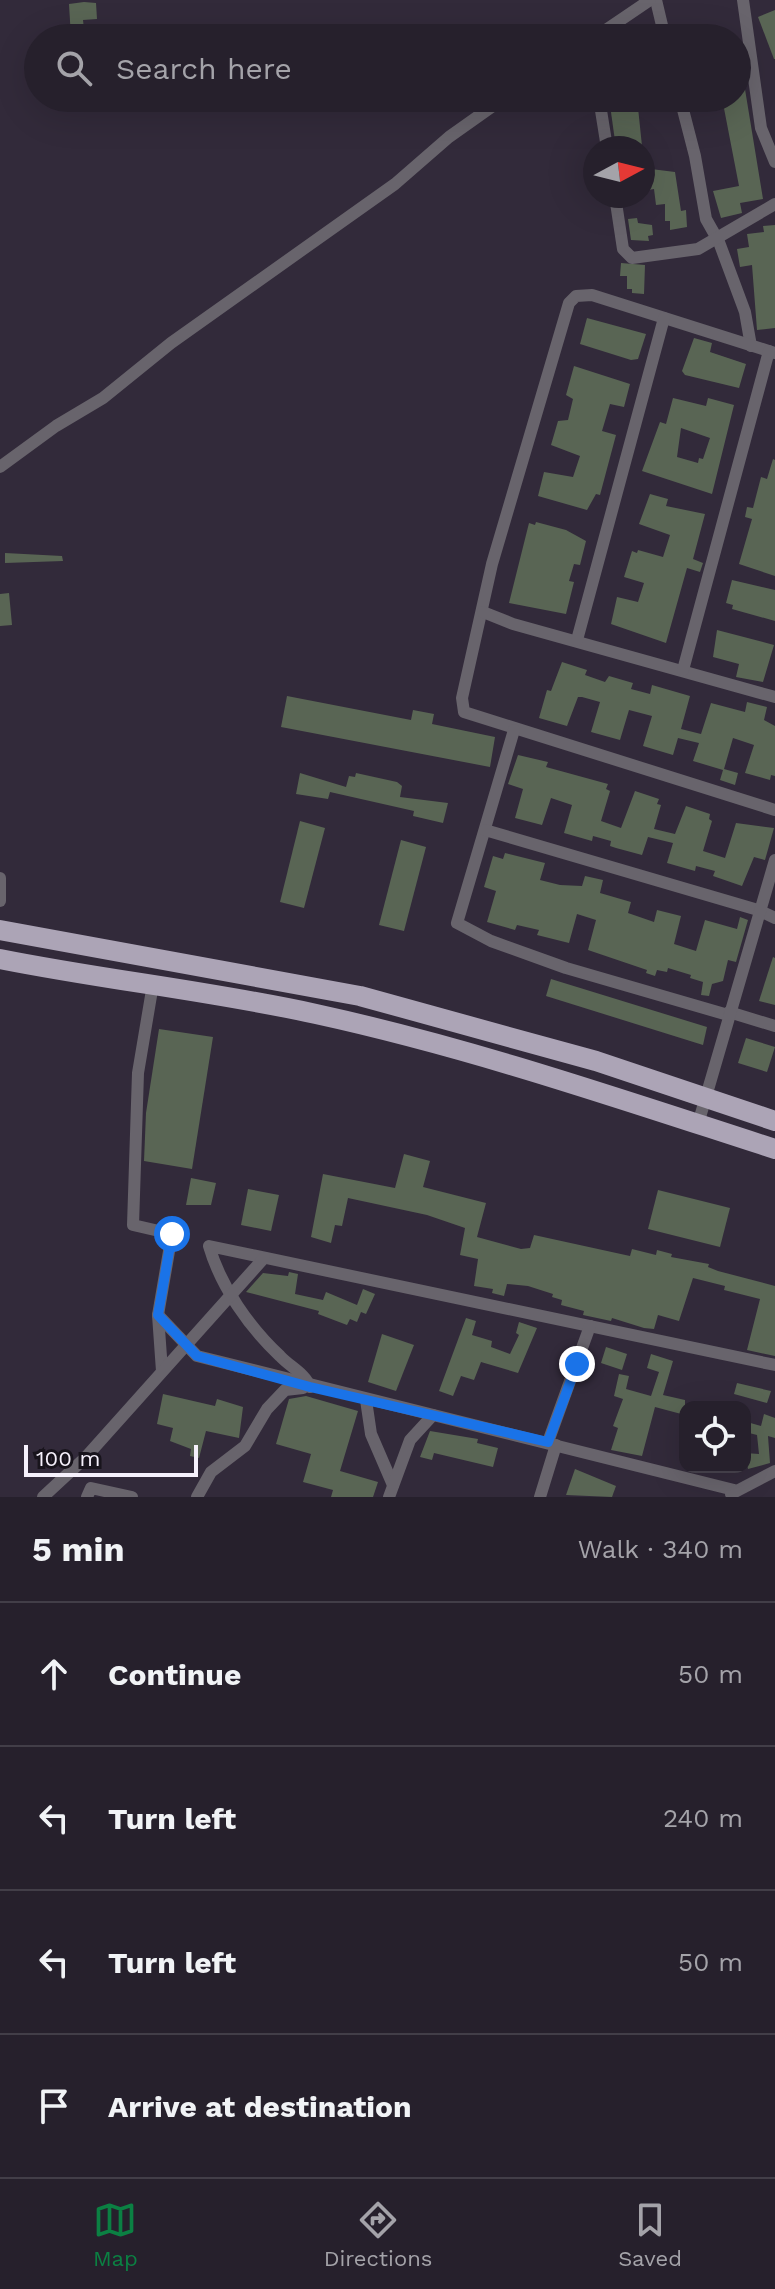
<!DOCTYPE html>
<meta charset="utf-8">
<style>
:root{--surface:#26202c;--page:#322d38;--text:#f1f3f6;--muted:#a4a3a9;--line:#423e48;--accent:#0b8043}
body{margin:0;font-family:"Work Sans",sans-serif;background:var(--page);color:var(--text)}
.controls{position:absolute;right:24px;bottom:24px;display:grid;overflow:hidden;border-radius:16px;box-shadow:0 8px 32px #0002}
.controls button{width:72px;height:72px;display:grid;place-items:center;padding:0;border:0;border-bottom:2px solid var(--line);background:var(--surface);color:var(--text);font:40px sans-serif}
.compass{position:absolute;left:583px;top:136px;width:72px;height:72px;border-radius:50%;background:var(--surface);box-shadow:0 8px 32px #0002;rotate:83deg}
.scale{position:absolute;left:24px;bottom:20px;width:174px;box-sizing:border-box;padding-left:8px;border:4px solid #f6f1fc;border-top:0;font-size:22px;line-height:28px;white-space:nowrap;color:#f6f1fc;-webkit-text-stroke:6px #18141c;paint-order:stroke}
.stop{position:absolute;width:24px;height:24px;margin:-18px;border:6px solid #1a73e8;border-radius:50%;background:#fff}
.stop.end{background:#1a73e8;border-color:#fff;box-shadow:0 2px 8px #0008}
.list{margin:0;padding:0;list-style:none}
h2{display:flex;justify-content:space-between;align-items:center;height:104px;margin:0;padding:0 32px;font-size:34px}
h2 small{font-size:26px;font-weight:400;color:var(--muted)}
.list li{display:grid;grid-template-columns:52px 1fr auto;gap:24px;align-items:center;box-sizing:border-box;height:144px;padding:0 32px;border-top:2px solid var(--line)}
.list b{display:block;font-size:30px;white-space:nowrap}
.list em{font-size:26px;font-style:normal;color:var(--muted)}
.icon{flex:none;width:44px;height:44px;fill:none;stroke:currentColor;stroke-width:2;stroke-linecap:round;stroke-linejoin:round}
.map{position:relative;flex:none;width:775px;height:1497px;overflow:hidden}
.search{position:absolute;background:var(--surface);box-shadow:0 8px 32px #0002;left:24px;right:24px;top:24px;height:88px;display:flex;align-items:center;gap:20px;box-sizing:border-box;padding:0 28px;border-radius:44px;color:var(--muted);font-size:30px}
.sheet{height:680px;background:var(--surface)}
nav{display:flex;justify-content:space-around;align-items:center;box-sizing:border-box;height:112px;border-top:2px solid var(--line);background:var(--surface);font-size:22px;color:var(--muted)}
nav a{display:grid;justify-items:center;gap:4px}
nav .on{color:var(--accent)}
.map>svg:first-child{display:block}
</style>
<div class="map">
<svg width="775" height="1497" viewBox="0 0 775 1497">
<rect width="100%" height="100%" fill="#322a3a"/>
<g fill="#596554" fill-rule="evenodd">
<path d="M84,2L96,3L97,19L83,20L85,38H71L69,4Z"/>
<path d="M775,10V59H774L758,17Z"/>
<path d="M737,71H742L763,199L740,203L742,213L721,218L713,191L739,186L722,98H737Z"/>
<path d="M609,98H637L642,146L616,148Z"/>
<path d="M643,168L675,172L681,211L686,210L687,227L670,230V221H665V204L656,205L654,189L643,191Z"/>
<path d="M637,218L638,223L652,225L653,235L648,236L649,241L631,240L628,219Z"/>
<path d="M775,225V328L757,330L752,265L740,267L737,249L749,247L747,234L764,232L763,226Z"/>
<path d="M621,263L645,265L644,294L632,293V289H627V276H620Z"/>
<path d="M587,318L646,334L638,359L631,360L580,344Z"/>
<path d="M694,338L712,343L710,352L746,364L739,388L685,375L682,371Z"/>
<path d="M574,366L630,384L624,407L610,404L602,431L616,435L600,495L596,494L587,510L538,496L544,472L573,477L580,456L551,445L558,421L568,420L573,399L566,395Z"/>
<path d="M673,398L706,406L708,398L734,405L712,494L642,471L660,422L666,424ZM681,428L710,438L703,459L699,458L698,463L677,457Z"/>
<path d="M773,459L775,460V576L739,564L752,519L745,517L747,507L753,508L761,477L767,479Z"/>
<path d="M650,494L668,499L666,506L705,514L693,559L703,563L700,572L687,568L666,643L611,624L617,597L638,602L644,583L624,577L632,551L637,553L638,550L663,557L670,535L639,524Z"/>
<path d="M536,522L566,530L586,541L580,565L574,564L569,581L574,582L566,614L509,603L529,523L535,525Z"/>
<path d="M5,553L62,556L63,561L5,563Z"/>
<path d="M732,580L775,590V621L732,609L733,605L726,603Z"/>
<path d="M9,593L12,625L0,626V594Z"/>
<path d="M717,630L774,645L763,682L736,677L739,664L713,657Z"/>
<path d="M562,662L587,670L585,675L605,682L609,676L633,683L631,689L650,694L652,685L690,696L681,729L701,734L711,703L745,712L747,702L767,707L764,720L775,726V776L771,775L770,780L745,773L754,745L733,738L724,769L738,773L735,785L720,780L723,770L693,761L699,743L678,738L673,755L643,746L652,716L629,710L620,740L591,732L600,702L582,697H578L567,726L539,718L547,690L551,691Z"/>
<path d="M287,696L411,720L413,710L434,714L432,724L495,737L490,767L281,727Z"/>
<path d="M518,755L548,762L546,767L608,784L606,789L610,791L601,821L621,828L635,791L659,799L657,804L661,805L654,829L675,834L686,806L710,814L709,819L712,821L703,851L725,858L736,823L774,828L765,860L754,857L742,886L713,876L715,871L696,866L695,871L667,863L673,843L648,837L642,855L616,848L610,846L611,841L593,836L592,841L564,833L572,805L551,798L542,825L515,818L523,789L508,784Z"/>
<path d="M300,773L346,787L349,776L355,777L356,773L397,782L402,786L400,797L448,803L443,823L413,816L414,811L330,792L328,799L296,794Z"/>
<path d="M300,821L325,828L304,908L280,902Z"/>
<path d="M401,840L426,847L404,931L379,925Z"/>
<path d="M505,853L545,863L540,880L560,885L582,886L585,876L603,880L600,893L631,902L628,913L654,922L657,910L681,916L674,944L696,951L705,920L737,929L740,917L748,920L736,962L728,960L723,981L712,984L709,996L701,995L703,982L690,978L691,975L668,968L667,972L657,970L655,976L646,973L647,970L588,950L596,920L577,914L569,943L537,935L539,930L517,925L515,930L487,922L496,891L484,887L493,856L503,859Z"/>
<path d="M773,957L775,958V1005L759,1001Z"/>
<path d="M551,979L707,1027L703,1045L546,996Z"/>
<path d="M159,1029L213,1037L192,1169L144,1161L146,1113Z"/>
<path d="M746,1038L775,1047L767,1072L738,1063Z"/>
<path d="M404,1154L430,1161L423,1187L486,1203L477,1237L521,1249L530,1248L534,1235L630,1256L632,1249L656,1255L657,1250L672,1254L671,1257L709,1264L708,1267L718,1271L775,1286V1356L747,1350L760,1299L724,1290L725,1286L693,1278L679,1321L658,1315L654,1329L644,1328L612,1318L611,1321L583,1315L584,1311L561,1305L562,1300L552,1297L553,1294L528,1286L507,1284L504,1296L492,1293L493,1289L474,1286L478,1259L460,1255L465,1228L427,1215L348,1198L342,1226L335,1225L331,1243L311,1237L323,1174L395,1188Z"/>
<path d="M191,1178L216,1183L211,1205H186Z"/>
<path d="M248,1189L279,1195L271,1231L241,1225Z"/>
<path d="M658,1190L730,1208L720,1247L648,1229Z"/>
<path d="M289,1272L298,1274L295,1294L323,1300L326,1292L357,1305L363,1289L375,1294L366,1314L361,1312L357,1322L350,1319L347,1325L318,1314L319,1311L246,1292L263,1273L288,1276Z"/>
<path d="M466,1318L476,1321L472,1335L492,1341L491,1347L510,1354L519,1335L516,1333L519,1322L537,1328L518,1373L481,1362L474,1380L461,1376L453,1396L439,1391Z"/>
<path d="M382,1334L414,1345L396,1391L368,1382Z"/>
<path d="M606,1347L627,1354L622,1370L601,1363Z"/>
<path d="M651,1354L673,1361L663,1395L685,1400V1415L655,1407L642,1456L611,1450L618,1428L613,1426L623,1399L614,1396L619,1374L629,1376L626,1389L651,1396L659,1372L647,1368Z"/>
<path d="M737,1383L771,1391L767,1403L734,1394Z"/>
<path d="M163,1394L215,1406L217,1399L243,1407L239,1438L206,1431L199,1458L190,1456L191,1449L170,1441L173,1428L157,1424Z"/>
<path d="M306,1396L358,1411L340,1471L378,1482L373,1497H331L333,1490L303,1482L311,1454L276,1444L289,1399Z"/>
<path d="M764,1414L775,1418V1438L768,1436L770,1463L748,1469L745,1453L759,1454L757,1435L745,1432L747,1422L761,1426Z"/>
<path d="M430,1431L478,1439L477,1443L498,1448L493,1467L434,1453L432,1460L420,1457Z"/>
<path d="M575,1469L616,1486L612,1497L566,1495Z"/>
</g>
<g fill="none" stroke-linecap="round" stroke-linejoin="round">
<g stroke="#68646c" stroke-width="12">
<path d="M656,0L665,38"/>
<path d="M743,0L761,128L775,162"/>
<path d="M594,38L650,0"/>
<path d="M599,98L607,148"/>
<path d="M680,98L695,156L706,219L719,242L745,312L751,346"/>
<path d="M615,196L623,249L632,258L698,249L775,204"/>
<path d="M775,353L592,295L576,296L569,303L492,564L462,698L464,712L775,810"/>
<path d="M0,467L56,426L103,398L171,343L395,184L449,137L497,103L515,98"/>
<path d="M483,612L513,624L775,697"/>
<path d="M577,640L664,318"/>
<path d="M683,670L769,351"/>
<path d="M514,730L457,923L491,941L566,968L728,1015"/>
<path d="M485,830L758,910L775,918"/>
<path d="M0,878V901"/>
<path d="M153,984L138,1073L133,1225L172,1234L158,1315L162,1371"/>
<path d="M729,1012L775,1026"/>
<path d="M698,1124L775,860"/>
<path d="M158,1315L197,1356L734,1490"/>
<path d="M310,1387C305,1373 290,1367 280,1356C249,1327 221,1287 209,1246L775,1365"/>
<path d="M366,1400L371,1434L393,1485"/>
<path d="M548,1442L590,1326"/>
<path d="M731,1494L775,1471"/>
<path d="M43,1497L85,1458L264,1258"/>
<path d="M87,1497L91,1488L132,1497"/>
<path d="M197,1497L211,1472L245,1446L267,1409L285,1390L303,1388"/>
<path d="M389,1497L410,1440L433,1415"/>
<path d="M540,1497L556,1445"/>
</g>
<g stroke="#aca4b6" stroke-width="20">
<path d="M0,930L360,996L596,1061L775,1121"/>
<path d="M0,959C105,980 212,991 316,1014C472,1048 623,1100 775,1149"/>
</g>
</g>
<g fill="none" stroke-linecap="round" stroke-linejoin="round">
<path stroke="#1a73e8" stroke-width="10" d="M172,1234L158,1315L197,1356L310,1387L548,1442L577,1364"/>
</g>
</svg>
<div class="controls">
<button><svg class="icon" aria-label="locate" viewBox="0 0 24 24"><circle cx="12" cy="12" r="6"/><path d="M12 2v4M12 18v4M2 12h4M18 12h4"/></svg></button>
</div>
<svg class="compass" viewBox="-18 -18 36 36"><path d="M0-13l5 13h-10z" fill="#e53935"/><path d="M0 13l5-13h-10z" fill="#a4a3a9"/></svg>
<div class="scale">100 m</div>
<div class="stop" style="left:172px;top:1234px"></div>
<div class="stop end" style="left:577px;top:1364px"></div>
<div class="search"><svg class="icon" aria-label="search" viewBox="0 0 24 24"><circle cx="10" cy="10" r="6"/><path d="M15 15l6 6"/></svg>Search here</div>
</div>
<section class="sheet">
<h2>5 min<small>Walk · 340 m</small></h2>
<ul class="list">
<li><svg class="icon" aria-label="ahead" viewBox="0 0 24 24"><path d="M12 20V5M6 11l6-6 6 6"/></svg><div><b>Continue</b></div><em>50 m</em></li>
<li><svg class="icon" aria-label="left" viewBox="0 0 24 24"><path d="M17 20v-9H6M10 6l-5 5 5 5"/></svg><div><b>Turn left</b></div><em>240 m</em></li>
<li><svg class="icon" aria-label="left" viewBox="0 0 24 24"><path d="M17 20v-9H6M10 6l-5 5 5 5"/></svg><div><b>Turn left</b></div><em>50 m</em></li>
<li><svg class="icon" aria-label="arrive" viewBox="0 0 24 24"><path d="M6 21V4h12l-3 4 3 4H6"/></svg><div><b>Arrive at destination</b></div></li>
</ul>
</section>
<nav>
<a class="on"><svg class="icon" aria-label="map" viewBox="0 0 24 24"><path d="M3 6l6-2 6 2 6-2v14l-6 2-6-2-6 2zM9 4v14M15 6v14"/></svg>Map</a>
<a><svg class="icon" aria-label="directions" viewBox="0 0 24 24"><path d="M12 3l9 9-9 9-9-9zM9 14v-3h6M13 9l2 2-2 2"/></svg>Directions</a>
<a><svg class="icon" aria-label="saved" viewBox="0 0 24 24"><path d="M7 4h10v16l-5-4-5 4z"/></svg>Saved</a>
</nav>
